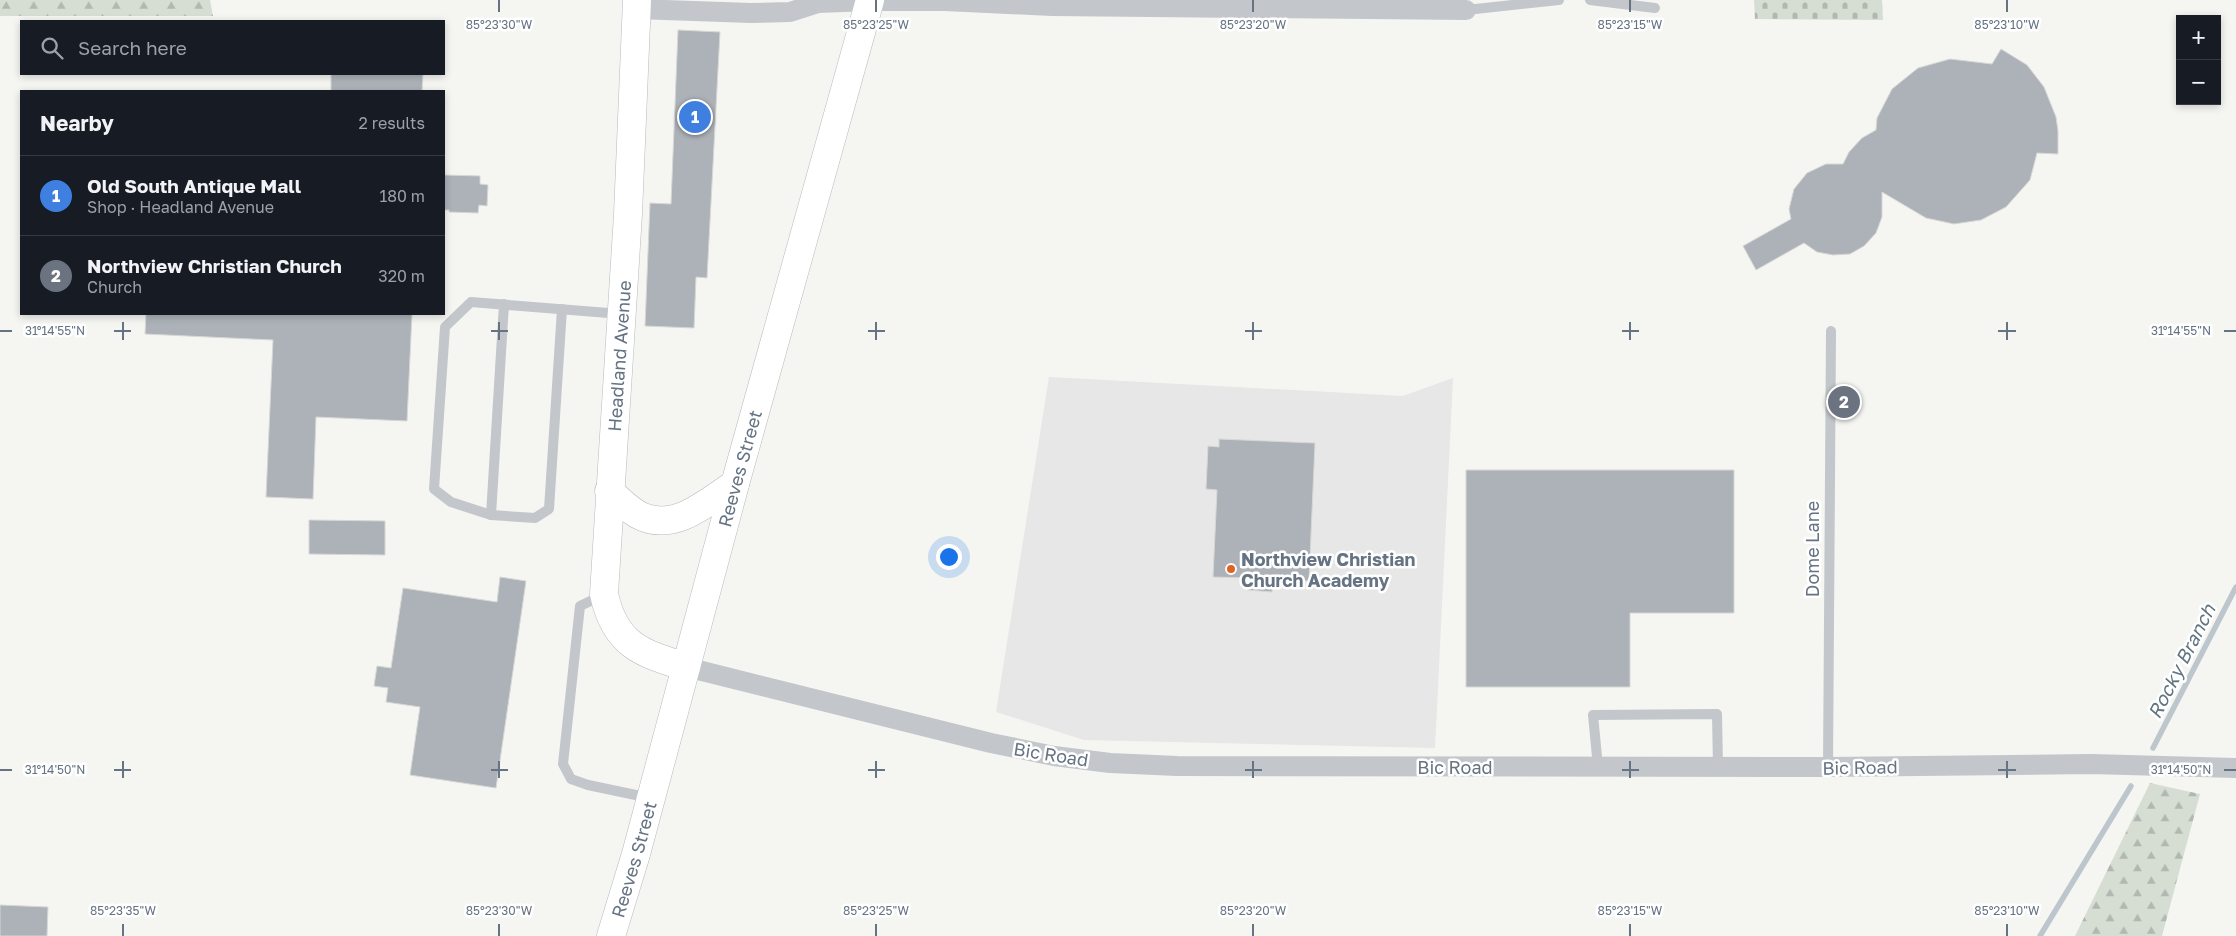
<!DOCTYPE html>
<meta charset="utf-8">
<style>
:root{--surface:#171b24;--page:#20242c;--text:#f1f3f6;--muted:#9ea1a6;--line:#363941;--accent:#e16227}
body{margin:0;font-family:"Golos Text",sans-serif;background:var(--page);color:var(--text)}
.controls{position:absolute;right:15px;top:15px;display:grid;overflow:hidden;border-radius:0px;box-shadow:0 2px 8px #0003}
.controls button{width:45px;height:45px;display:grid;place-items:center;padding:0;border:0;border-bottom:1px solid var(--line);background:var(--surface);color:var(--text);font:25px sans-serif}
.you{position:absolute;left:948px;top:556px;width:18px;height:18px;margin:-12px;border:4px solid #fff;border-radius:50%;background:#1a73e8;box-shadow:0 0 0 8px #1a73e833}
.badge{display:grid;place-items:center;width:32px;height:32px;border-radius:50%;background:var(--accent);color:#fff;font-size:16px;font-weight:700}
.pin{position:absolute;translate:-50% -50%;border:2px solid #fff;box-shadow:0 1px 5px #0006}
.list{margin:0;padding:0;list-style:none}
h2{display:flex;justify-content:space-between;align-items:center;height:65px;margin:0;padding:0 20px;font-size:21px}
h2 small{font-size:16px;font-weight:400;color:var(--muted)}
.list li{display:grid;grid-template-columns:32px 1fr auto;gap:15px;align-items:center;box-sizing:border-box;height:80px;padding:0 20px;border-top:1px solid var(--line)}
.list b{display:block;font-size:19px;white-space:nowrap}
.list p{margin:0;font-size:16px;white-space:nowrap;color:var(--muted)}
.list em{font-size:16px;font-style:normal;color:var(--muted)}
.icon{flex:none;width:28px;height:28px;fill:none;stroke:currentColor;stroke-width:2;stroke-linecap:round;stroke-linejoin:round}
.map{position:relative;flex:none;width:2236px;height:936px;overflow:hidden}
.search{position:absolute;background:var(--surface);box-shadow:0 2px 8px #0003;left:20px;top:20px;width:425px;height:55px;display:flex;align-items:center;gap:12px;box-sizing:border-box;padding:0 18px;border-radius:0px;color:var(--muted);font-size:19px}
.panel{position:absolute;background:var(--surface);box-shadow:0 2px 8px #0003;left:20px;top:90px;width:425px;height:225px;border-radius:0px}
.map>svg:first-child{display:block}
</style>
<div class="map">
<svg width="2236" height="936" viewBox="0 0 2236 936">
<defs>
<pattern id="forest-firs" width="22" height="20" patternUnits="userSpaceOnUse" patternTransform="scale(1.25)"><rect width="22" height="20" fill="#d6ddd3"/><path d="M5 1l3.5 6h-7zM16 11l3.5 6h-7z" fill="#b1b8b1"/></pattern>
<pattern id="cemetery-stones" width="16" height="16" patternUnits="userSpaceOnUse" patternTransform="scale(1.25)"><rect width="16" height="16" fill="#d6ddd3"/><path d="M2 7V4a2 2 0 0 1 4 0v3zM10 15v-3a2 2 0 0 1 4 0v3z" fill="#b1b8b1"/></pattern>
</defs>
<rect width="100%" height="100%" fill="#f5f6f2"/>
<path fill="#e6e7e6" d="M1049,377L1403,396L1453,378L1435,748L1084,740L996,712Z"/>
<g fill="url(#forest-firs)">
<path d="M0,0H210L213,16H0Z"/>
<path d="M2150,783L2200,794L2162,936H2075Z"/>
</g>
<path fill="url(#cemetery-stones)" d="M1754,0H1882L1883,20L1755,19Z"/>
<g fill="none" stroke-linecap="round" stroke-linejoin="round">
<g stroke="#bcc6cc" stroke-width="5.5">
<path d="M2153,748L2236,587"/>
<path d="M2040,936L2131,786"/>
</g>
</g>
<g fill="#acb2b8" stroke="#d7d7d5">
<path d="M678,30L720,32L707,278L696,277L694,328L645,326L650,203L671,204Z"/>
<path d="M2001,49L2027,65L2044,87L2056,117L2058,131V154L2037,153L2030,180L2006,207L1981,220L1954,224L1926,218L1882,192V217L1876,233L1864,246L1850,254L1833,255L1817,252L1804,243L1756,270L1743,246L1791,219L1789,209L1794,189L1807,173L1826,164H1843L1849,152L1862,138L1876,130L1877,118L1892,89L1918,68L1950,59L1992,64Z"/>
<path d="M331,74H423L422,91H331Z"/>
<path d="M444,175L480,176V184L488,185L487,206L479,205L478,213L449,212V210H444Z"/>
<path d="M146,314H412L407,421L316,417L313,499L266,497L273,340L145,334Z"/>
<path d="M1219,439L1315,443L1309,581L1273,580L1272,592L1248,590V578L1213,577L1217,490L1206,489L1208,446L1219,447Z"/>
<path d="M1466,470H1734V613H1630V687H1466Z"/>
<path d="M309,520L385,521V555L309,554Z"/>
<path d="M500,577L526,581L496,788L410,775L420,707L386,702L388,688L374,686L377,666L391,668L403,588L497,602Z"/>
<path d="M0,905L48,907L47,936H0Z"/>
</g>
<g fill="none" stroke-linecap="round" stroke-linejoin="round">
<defs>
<path id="secondary" d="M637,0L628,214L604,594C615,645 641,653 686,667"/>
<g id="primary">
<path d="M609,491C620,500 630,512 643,517C677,531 708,501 735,484"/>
<path id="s1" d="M611,936L636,854L735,484L870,0"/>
</g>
</defs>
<use href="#secondary" stroke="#b6babe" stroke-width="29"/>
<use href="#primary" stroke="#b6babe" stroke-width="29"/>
<g stroke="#c3c6ca" stroke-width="10">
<path d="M1590,0L1655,8"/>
<path d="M1466,10L1559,0"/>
<path d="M504,304L491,515L451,502L434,489L445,327L471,302L621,314"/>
<path d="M491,515L535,518L549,509L562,309"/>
<path d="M603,595L580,606L563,764L571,779L588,785L650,798"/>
<path d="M1598,767L1593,715L1717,714L1718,767"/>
<path d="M1828,767L1831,331"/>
</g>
<g stroke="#c3c6ca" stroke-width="20">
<path d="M636,9L751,13L790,12L818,3L870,1H945L1052,6L1466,10"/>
<path d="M686,667L991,743L1054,756L1110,763L1177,766L1828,767L2091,764L2236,768"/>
</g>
<use href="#secondary" stroke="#fff" stroke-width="28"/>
<use href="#primary" stroke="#fff" stroke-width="28"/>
</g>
<path fill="none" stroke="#657383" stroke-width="2" d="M499,0V12M876,0V12M1253,0V12M1630,0V12M2007,0V12M123,322V340M499,322V340M876,322V340M1253,322V340M1630,322V340M2007,322V340M0,331H12M114,331H131M491,331H508M868,331H885M1245,331H1262M1622,331H1639M1998,331H2016M2224,331H2236M123,761V778M499,761V778M876,761V778M1253,761V778M1630,761V778M2007,761V778M0,770H12M114,770H131M491,770H508M868,770H885M1245,770H1262M1622,770H1639M1998,770H2016M2224,770H2236M123,924V936M499,924V936M876,924V936M1253,924V936M1630,924V936M2007,924V936"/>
<circle fill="#e16227" stroke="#fff" stroke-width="2" cx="1231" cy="569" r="5"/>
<g text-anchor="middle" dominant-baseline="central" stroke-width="5" stroke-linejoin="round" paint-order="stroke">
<g font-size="18" fill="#657383" stroke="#fff">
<text transform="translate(619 356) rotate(-86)">Headland Avenue</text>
<text stroke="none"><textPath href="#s1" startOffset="485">Reeves Street</textPath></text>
<text transform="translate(1812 549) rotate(-90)">Dome Lane</text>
<text transform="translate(1051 754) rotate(9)">Bic Road</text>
<text x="1455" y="767">Bic Road</text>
<text transform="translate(1860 767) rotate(-1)">Bic Road</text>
<text stroke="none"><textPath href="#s1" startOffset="80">Reeves Street</textPath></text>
</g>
<g font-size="18" font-weight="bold" fill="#657383" stroke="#fff" text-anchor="start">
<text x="1241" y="559">Northview Christian<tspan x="1241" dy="21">Church Academy</tspan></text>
</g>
<g font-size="19" font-style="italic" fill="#60757f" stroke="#fff">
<text transform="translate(2181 661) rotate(-63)">Rocky Branch</text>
</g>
</g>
<g font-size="12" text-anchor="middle" fill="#657383" stroke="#fff" stroke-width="5" stroke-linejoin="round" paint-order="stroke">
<text x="499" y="29">85°23'30"W</text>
<text x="876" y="29">85°23'25"W</text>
<text x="1253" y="29">85°23'20"W</text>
<text x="1630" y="29">85°23'15"W</text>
<text x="2007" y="29">85°23'10"W</text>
<text x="55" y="335">31°14'55"N</text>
<text x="2181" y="335">31°14'55"N</text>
<text x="55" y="774">31°14'50"N</text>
<text x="2181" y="774">31°14'50"N</text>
<text x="123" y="915">85°23'35"W</text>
<text x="499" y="915">85°23'30"W</text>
<text x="876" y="915">85°23'25"W</text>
<text x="1253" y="915">85°23'20"W</text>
<text x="1630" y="915">85°23'15"W</text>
<text x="2007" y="915">85°23'10"W</text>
</g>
</svg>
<div class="controls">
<button>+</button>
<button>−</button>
</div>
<div class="you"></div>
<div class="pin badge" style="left:695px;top:117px;background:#3f7fe0">1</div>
<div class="pin badge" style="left:1844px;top:402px;background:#6b7280">2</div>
<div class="search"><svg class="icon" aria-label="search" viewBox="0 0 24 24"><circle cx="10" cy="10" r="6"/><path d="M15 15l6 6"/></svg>Search here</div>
<section class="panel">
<h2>Nearby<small>2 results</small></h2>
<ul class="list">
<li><span class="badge" style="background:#3f7fe0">1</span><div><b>Old South Antique Mall</b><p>Shop · Headland Avenue</p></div><em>180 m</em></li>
<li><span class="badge" style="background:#6b7280">2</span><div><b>Northview Christian Church</b><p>Church</p></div><em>320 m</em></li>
</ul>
</section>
</div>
